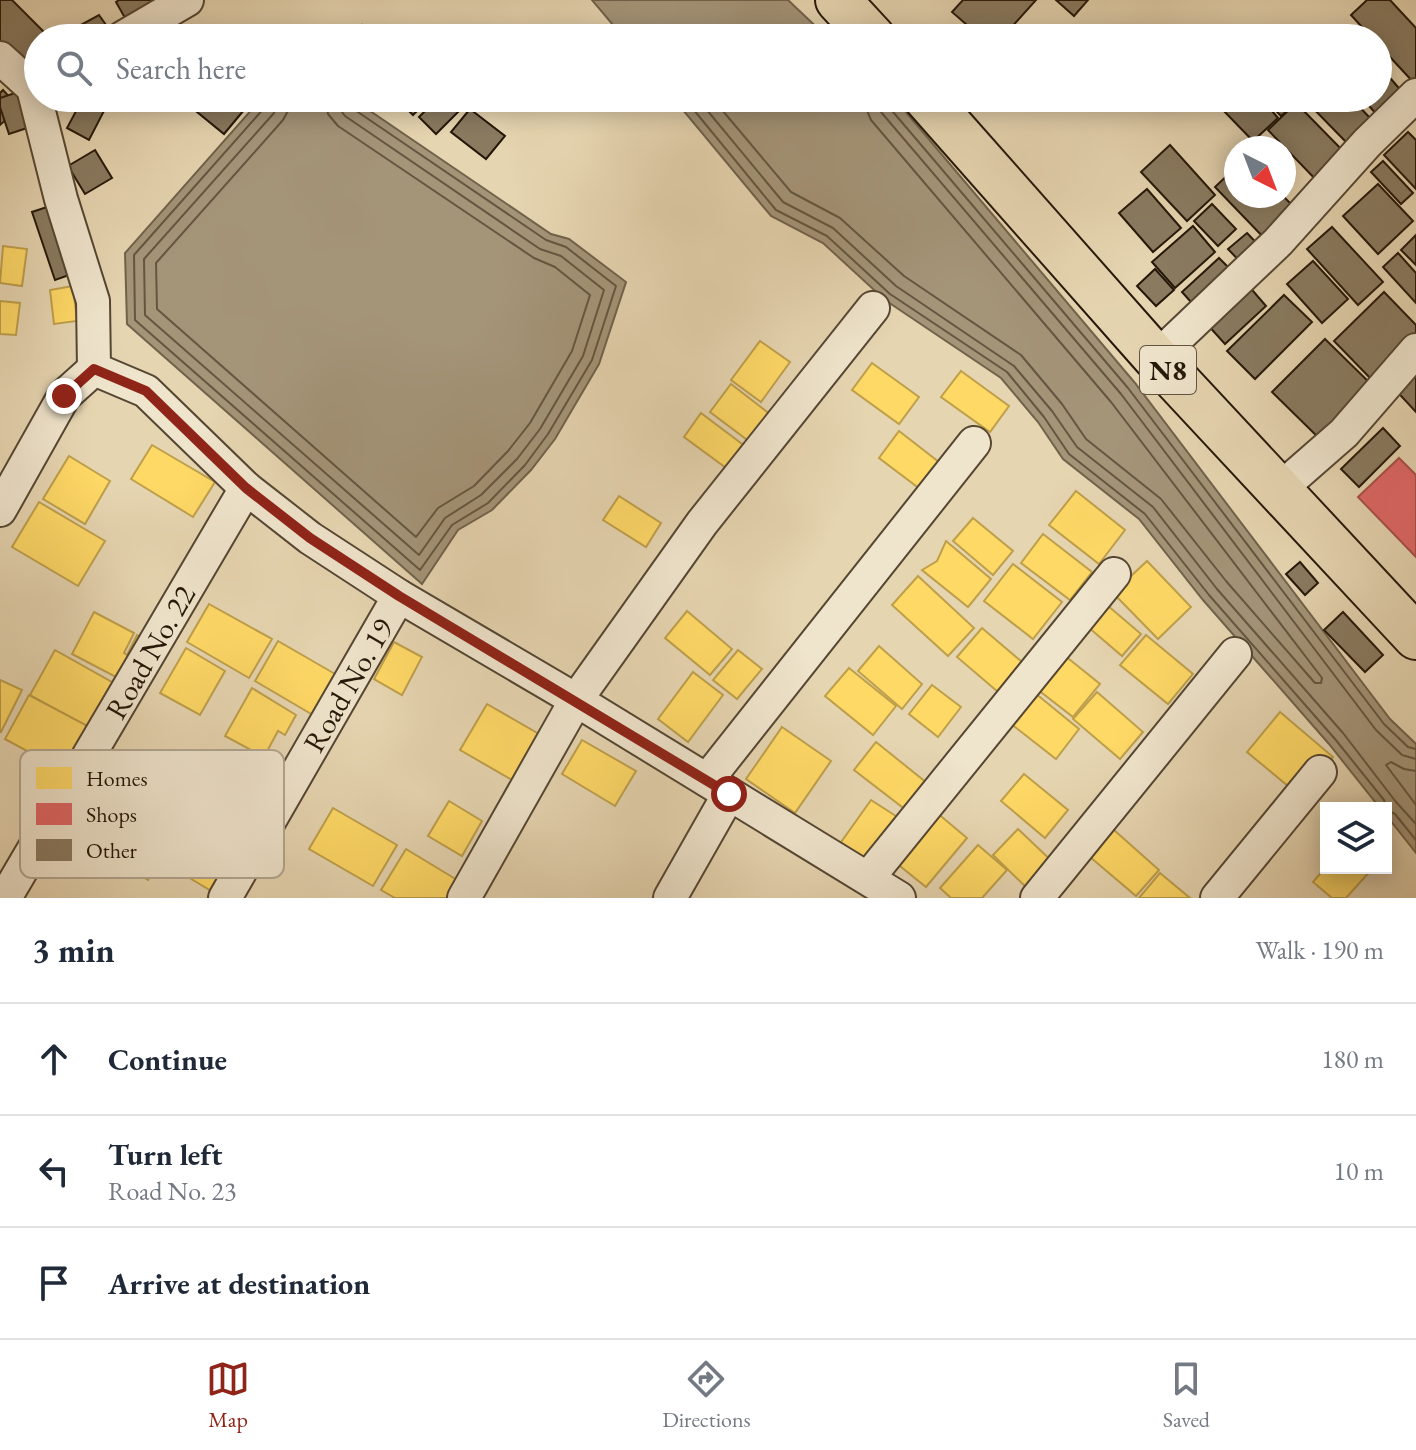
<!DOCTYPE html>
<meta charset="utf-8">
<style>
:root{--surface:#fff;--page:#f6f6f7;--text:#1f2937;--muted:#747a83;--line:#e0e1e3;--accent:#8f2418}
body{margin:0;font-family:"EB Garamond",serif;background:var(--page);color:var(--text)}
.controls{position:absolute;right:24px;bottom:24px;display:grid;overflow:hidden;border-radius:0px;box-shadow:0 4px 20px #0003}
.controls button{width:72px;height:72px;display:grid;place-items:center;padding:0;border:0;border-bottom:2px solid var(--line);background:var(--surface);color:var(--text);font:40px sans-serif}
.compass{position:absolute;left:1224px;top:136px;width:72px;height:72px;border-radius:50%;background:var(--surface);box-shadow:0 4px 20px #0003;rotate:138deg}
.stop{position:absolute;width:24px;height:24px;margin:-18px;border:6px solid #8f2418;border-radius:50%;background:#fff}
.stop.end{background:#8f2418;border-color:#fff;box-shadow:0 2px 8px #0008}
.list{margin:0;padding:0;list-style:none}
h2{display:flex;justify-content:space-between;align-items:center;height:104px;margin:0;padding:0 32px;font-size:34px}
h2 small{font-size:26px;font-weight:400;color:var(--muted)}
.list li{display:grid;grid-template-columns:52px 1fr auto;gap:24px;align-items:center;box-sizing:border-box;height:112px;padding:0 32px;border-top:2px solid var(--line)}
.list b{display:block;font-size:30px;white-space:nowrap}
.list p{margin:0;font-size:26px;white-space:nowrap;color:var(--muted)}
.list em{font-size:26px;font-style:normal;color:var(--muted)}
.icon{flex:none;width:44px;height:44px;fill:none;stroke:currentColor;stroke-width:2;stroke-linecap:round;stroke-linejoin:round}
.map{position:relative;flex:none;width:1416px;height:898px;overflow:hidden}
.search{position:absolute;background:var(--surface);box-shadow:0 4px 20px #0003;left:24px;right:24px;top:24px;height:88px;display:flex;align-items:center;gap:20px;box-sizing:border-box;padding:0 28px;border-radius:44px;color:var(--muted);font-size:30px}
.sheet{height:440px;background:var(--surface)}
nav{display:flex;justify-content:space-around;align-items:center;box-sizing:border-box;height:112px;border-top:2px solid var(--line);background:var(--surface);font-size:22px;color:var(--muted)}
nav a{display:grid;justify-items:center;gap:4px}
nav .on{color:var(--accent)}
.map>svg:first-child{display:block}
</style>
<div class="map">
<svg width="1416" height="898" viewBox="0 0 1416 898">
<rect width="100%" height="100%" fill="#e6d5b1"/>
<filter id="stains"><feTurbulence type="fractalNoise" baseFrequency=".0025" numOctaves="4"/><feColorMatrix values="0 0 0 0 .2 0 0 0 0 .09 0 0 0 0 .02 0 0 0 .5 -.17"/></filter>
<radialGradient id="worn" r=".72"><stop offset=".6" stop-color="#630" stop-opacity="0"/><stop offset="1" stop-color="#630" stop-opacity=".3"/></radialGradient>
<g fill="#a49478" stroke="#71624b" stroke-width="2">
<path d="M592,0H788L828,38H624Z"/>
<path d="M262,98H351L551,234L569,239L626,282L599,364L555,439L531,470L492,510L458,530L422,584L127,324L125,253Z"/>
<path d="M673,98H891L905,111L1135,383L1390,719L1416,744V853L1386,815V808H1380L1329,744L1203,600L1139,519L1063,459L1038,422L1001,378L885,300L823,243L771,216Z"/>
</g>
<g fill="#ffd966" stroke="#be9f4a" stroke-width="2">
<path d="M3,246L27,249L22,286L0,283Z"/>
<path d="M73,286L77,321L54,324L50,290Z"/>
<path d="M0,301L20,303L16,335L0,334Z"/>
<path d="M760,341L790,362L761,402L731,380Z"/>
<path d="M872,363L919,397L899,424L852,390Z"/>
<path d="M961,371L1009,406L990,432L941,397Z"/>
<path d="M731,384L779,421L758,448L710,412Z"/>
<path d="M701,413L750,450L733,473L684,437Z"/>
<path d="M899,431L944,466L924,492L879,458Z"/>
<path d="M152,445L215,482L193,517L131,479Z"/>
<path d="M69,456L110,481L85,524L43,499Z"/>
<path d="M1076,491L1125,530L1099,564L1049,525Z"/>
<path d="M619,496L661,523L646,547L603,520Z"/>
<path d="M39,502L105,541L78,586L12,547Z"/>
<path d="M973,518L1013,551L993,575L953,541Z"/>
<path d="M1043,534L1092,572L1070,600L1021,563Z"/>
<path d="M946,541L991,579L968,607L922,570L937,561Z"/>
<path d="M1147,561L1191,607L1158,639L1113,593Z"/>
<path d="M1013,564L1062,602L1033,639L984,601Z"/>
<path d="M918,576L974,628L948,656L892,605Z"/>
<path d="M1100,599L1141,634L1122,656L1081,621Z"/>
<path d="M209,604L272,639L249,678L187,642Z"/>
<path d="M687,611L732,649L710,675L665,638Z"/>
<path d="M94,612L134,633L124,653L127,655L137,635L157,645L135,687L72,654Z"/>
<path d="M982,628L1029,668L1004,697L957,657Z"/>
<path d="M1146,635L1193,674L1168,704L1120,665Z"/>
<path d="M278,641L342,678L318,718L255,681Z"/>
<path d="M394,642L422,657L402,695L374,679Z"/>
<path d="M879,646L922,684L902,709L858,671Z"/>
<path d="M186,648L225,671L200,715L160,693Z"/>
<path d="M55,650L117,685L92,730L30,695Z"/>
<path d="M738,650L762,669L737,699L713,680Z"/>
<path d="M1064,655L1100,684L1073,717L1037,689Z"/>
<path d="M849,668L896,706L873,735L825,696Z"/>
<path d="M693,672L723,695L688,742L658,719Z"/>
<path d="M0,680L22,690L1,732H0Z"/>
<path d="M932,685L961,707L938,737L909,714Z"/>
<path d="M252,688L296,715L285,735L278,731L264,757L225,736Z"/>
<path d="M1097,692L1143,732L1120,759L1073,719Z"/>
<path d="M1035,693L1079,729L1056,759L1010,723Z"/>
<path d="M29,695L95,730L71,775L5,739Z"/>
<path d="M487,704L553,742L526,788L460,750Z"/>
<path d="M1280,712L1333,757L1300,796L1247,752Z"/>
<path d="M782,727L831,761L795,813L746,779Z"/>
<path d="M582,740L636,771L615,806L562,774Z"/>
<path d="M876,742L927,783L906,810L854,770Z"/>
<path d="M1024,774L1068,810L1045,838L1001,801Z"/>
<path d="M871,800L902,820L871,866L839,845Z"/>
<path d="M449,801L482,821L462,856L428,836Z"/>
<path d="M108,803L172,841L148,880L84,843Z"/>
<path d="M333,808L397,845L373,886L309,849Z"/>
<path d="M936,812L967,838L926,887L895,862Z"/>
<path d="M1018,829L1058,867L1032,893L993,855Z"/>
<path d="M1114,830L1159,870L1136,896L1090,857Z"/>
<path d="M978,845L1007,870L982,898H951L940,888Z"/>
<path d="M177,847L224,875L213,892L166,864Z"/>
<path d="M406,849L467,886L460,898H395L381,890Z"/>
<path d="M1326,867V868H1373L1346,898H1332L1313,882Z"/>
<path d="M1160,873L1190,898H1139Z"/>
</g>
<path fill="#e06666" stroke="#a84e4a" stroke-width="2" d="M1399,458L1416,475V557L1358,497Z"/>
<g fill="none" stroke-linecap="round" stroke-linejoin="round">
<g stroke="#645640" stroke-width="2">
<path d="M268,98L265,107L134,255L135,320L420,570L452,525L488,503L525,465L548,434L592,360L616,286L566,247L546,240L352,108L347,98"/>
<path d="M278,98L274,113L144,259L145,315L419,555L445,518L481,495L517,459L540,429L583,356L604,290L561,256L540,249L345,116L339,108L337,98"/>
<path d="M290,98L289,109L283,120L156,263L157,309L416,537L438,508L474,486L508,451L530,423L572,351L590,295L555,267L534,258L338,126L328,114L325,98"/>
<path d="M684,98L776,210L827,236L890,294L1007,372L1044,417L1069,454L1145,514L1209,595L1335,739L1384,800L1387,810L1395,814L1416,840"/>
<path d="M697,98L783,202L833,228L896,286L1014,366L1052,411L1077,447L1153,507L1217,589L1343,733L1396,802L1416,824"/>
<path d="M712,98L791,192L840,218L904,276L1021,355L1062,404L1086,439L1161,499L1226,581L1315,683H1321L1322,678L1111,402L871,120L866,108L864,98"/>
<path d="M876,98L881,112L1121,394L1376,730L1402,755L1416,759"/>
<path d="M887,98L888,106L1128,388L1384,724L1408,747L1416,749"/>
<path d="M1416,771L1404,769L1391,762L1386,765L1416,805"/>
</g>
</g>
<g fill="#897a60" stroke="#251708" stroke-width="2">
<path d="M0,0H12L50,38H38V72L0,46Z"/>
<path d="M119,0H153L154,2L125,18L116,2Z"/>
<path d="M963,0H1036L1002,38H982L952,12Z"/>
<path d="M1056,0H1088L1074,16Z"/>
<path d="M1367,0H1390L1416,28V81L1414,83L1378,44V38H1372L1351,15Z"/>
<path d="M99,15L111,32L100,38H57Z"/>
<path d="M362,25L375,38H349Z"/>
<path d="M1378,64L1404,94L1378,116L1362,98H1378Z"/>
<path d="M3,90L19,108L0,125V93Z"/>
<path d="M18,92L30,127L9,134L0,107V98Z"/>
<path d="M83,98H89L106,107L89,140L67,128Z"/>
<path d="M198,98H254L224,134L191,107Z"/>
<path d="M396,98H430L413,115Z"/>
<path d="M438,98H450L461,109L436,134L419,117Z"/>
<path d="M1232,98H1261L1278,118L1253,141L1221,108Z"/>
<path d="M1264,98H1289L1295,104L1281,116Z"/>
<path d="M1303,98H1351L1372,120L1348,144Z"/>
<path d="M1296,103L1350,158L1321,185L1268,130Z"/>
<path d="M470,109L505,136L486,159L451,132Z"/>
<path d="M1408,132L1416,140V189L1384,155Z"/>
<path d="M1170,145L1215,195L1187,221L1141,172Z"/>
<path d="M95,150L112,178L85,194L68,166Z"/>
<path d="M1383,161L1413,193L1401,204L1371,172Z"/>
<path d="M1236,167V196H1283L1299,212L1268,242L1215,187Z"/>
<path d="M1378,184L1413,221L1378,254L1343,216Z"/>
<path d="M1147,189L1181,228L1153,252L1119,213Z"/>
<path d="M1212,204L1236,229L1218,246L1194,221Z"/>
<path d="M53,205L75,273L55,280L32,212Z"/>
<path d="M1193,226L1215,252L1175,288L1152,262Z"/>
<path d="M1332,227L1383,282L1358,305L1307,249Z"/>
<path d="M1247,233L1264,251L1246,268L1228,249Z"/>
<path d="M1416,235V265L1401,250Z"/>
<path d="M1398,253L1416,273V303L1383,267Z"/>
<path d="M1219,258L1228,267L1191,302L1182,292Z"/>
<path d="M1313,261L1348,299L1322,323L1287,284Z"/>
<path d="M1155,269L1174,290L1156,306L1137,286Z"/>
<path d="M1247,284L1266,306L1225,344L1206,323Z"/>
<path d="M1384,292L1416,325V340L1374,382L1334,341Z"/>
<path d="M1284,295L1312,322L1255,379L1227,351Z"/>
<path d="M1325,339L1377,390L1325,444L1272,392Z"/>
<path d="M1416,359V412L1390,384Z"/>
<path d="M1383,428L1400,446L1359,487L1341,469Z"/>
<path d="M1300,562L1318,583L1305,595L1286,574Z"/>
<path d="M1343,612L1383,655L1365,672L1324,630Z"/>
</g>
<g fill="none" stroke-linecap="round" stroke-linejoin="round">
<defs>
<g id="street">
<path d="M122,38L187,0"/>
<path d="M0,58L33,88L61,199L93,301L94,369L146,391L246,488L310,538L399,596L576,700L899,898"/>
<path d="M1156,358L1278,242L1367,143L1416,95"/>
<path d="M1280,489L1344,433L1416,350"/>
<path d="M0,510L64,396L94,369"/>
<path d="M707,780L974,443"/>
<path d="M868,878L1114,574"/>
<path d="M5,898L246,488"/>
<path d="M225,898L399,596"/>
<path d="M464,898L576,700L702,523L873,308"/>
<path d="M670,898L729,794"/>
<path d="M1037,898L1235,654"/>
<path d="M1217,898L1320,772"/>
</g>
<g id="highway">
<path d="M838,0L873,38"/>
<path d="M926,98L1156,358L1416,637"/>
</g>
</defs>
<use href="#street" stroke="#554632" stroke-width="36"/>
<use href="#highway" stroke="#251708" stroke-width="48"/>
<use href="#street" stroke="#efe4cc" stroke-width="32"/>
<use href="#highway" stroke="#e6d5b1" stroke-width="44"/>
</g>
<g fill="none" stroke-linecap="round" stroke-linejoin="round">
<path stroke="#8f2418" stroke-width="10" d="M64,396L94,369L146,391L246,488L310,538L399,596L729,794"/>
</g>
<g text-anchor="middle" dominant-baseline="central" stroke-width="8" stroke-linejoin="round" paint-order="stroke">
<rect fill="#efe4cc" stroke="#625443" stroke-width="2" x="1140" y="346" width="56" height="48" rx="6"/>
<g font-size="28" font-weight="bold" fill="#251708">
<text x="1168" y="370">N8</text>
</g>
<g font-size="30" fill="#251708" stroke="#efe4cc">
<text transform="translate(150 652) rotate(-60)">Road No. 22</text>
<text transform="translate(348 685) rotate(-60)">Road No. 19</text>
</g>
</g>
<rect x="20" y="750" width="264" height="128" rx="12" fill="#efe4cc" stroke="#b2a691" stroke-width="2"/>
<rect x="36" y="767" width="36" height="22" fill="#ffd966"/>
<rect x="36" y="803" width="36" height="22" fill="#e06666"/>
<rect x="36" y="839" width="36" height="22" fill="#897a60"/>
<g font-size="22" fill="#251708">
<text x="86" y="786">Homes</text>
<text x="86" y="822">Shops</text>
<text x="86" y="858">Other</text>
</g>
<rect width="100%" height="100%" filter="url(#stains)"/>
<rect width="100%" height="100%" fill="url(#worn)"/>
</svg>
<div class="controls">
<button><svg class="icon" aria-label="layers" viewBox="0 0 24 24"><path d="M12 4l9 5-9 5-9-5zM3 14l9 5 9-5"/></svg></button>
</div>
<svg class="compass" viewBox="-18 -18 36 36"><path d="M0-13l5 13h-10z" fill="#e53935"/><path d="M0 13l5-13h-10z" fill="#747a83"/></svg>
<div class="stop" style="left:729px;top:794px"></div>
<div class="stop end" style="left:64px;top:396px"></div>
<div class="search"><svg class="icon" aria-label="search" viewBox="0 0 24 24"><circle cx="10" cy="10" r="6"/><path d="M15 15l6 6"/></svg>Search here</div>
</div>
<section class="sheet">
<h2>3 min<small>Walk · 190 m</small></h2>
<ul class="list">
<li><svg class="icon" aria-label="ahead" viewBox="0 0 24 24"><path d="M12 20V5M6 11l6-6 6 6"/></svg><div><b>Continue</b></div><em>180 m</em></li>
<li><svg class="icon" aria-label="left" viewBox="0 0 24 24"><path d="M17 20v-9H6M10 6l-5 5 5 5"/></svg><div><b>Turn left</b><p>Road No. 23</p></div><em>10 m</em></li>
<li><svg class="icon" aria-label="arrive" viewBox="0 0 24 24"><path d="M6 21V4h12l-3 4 3 4H6"/></svg><div><b>Arrive at destination</b></div></li>
</ul>
</section>
<nav>
<a class="on"><svg class="icon" aria-label="map" viewBox="0 0 24 24"><path d="M3 6l6-2 6 2 6-2v14l-6 2-6-2-6 2zM9 4v14M15 6v14"/></svg>Map</a>
<a><svg class="icon" aria-label="directions" viewBox="0 0 24 24"><path d="M12 3l9 9-9 9-9-9zM9 14v-3h6M13 9l2 2-2 2"/></svg>Directions</a>
<a><svg class="icon" aria-label="saved" viewBox="0 0 24 24"><path d="M7 4h10v16l-5-4-5 4z"/></svg>Saved</a>
</nav>
